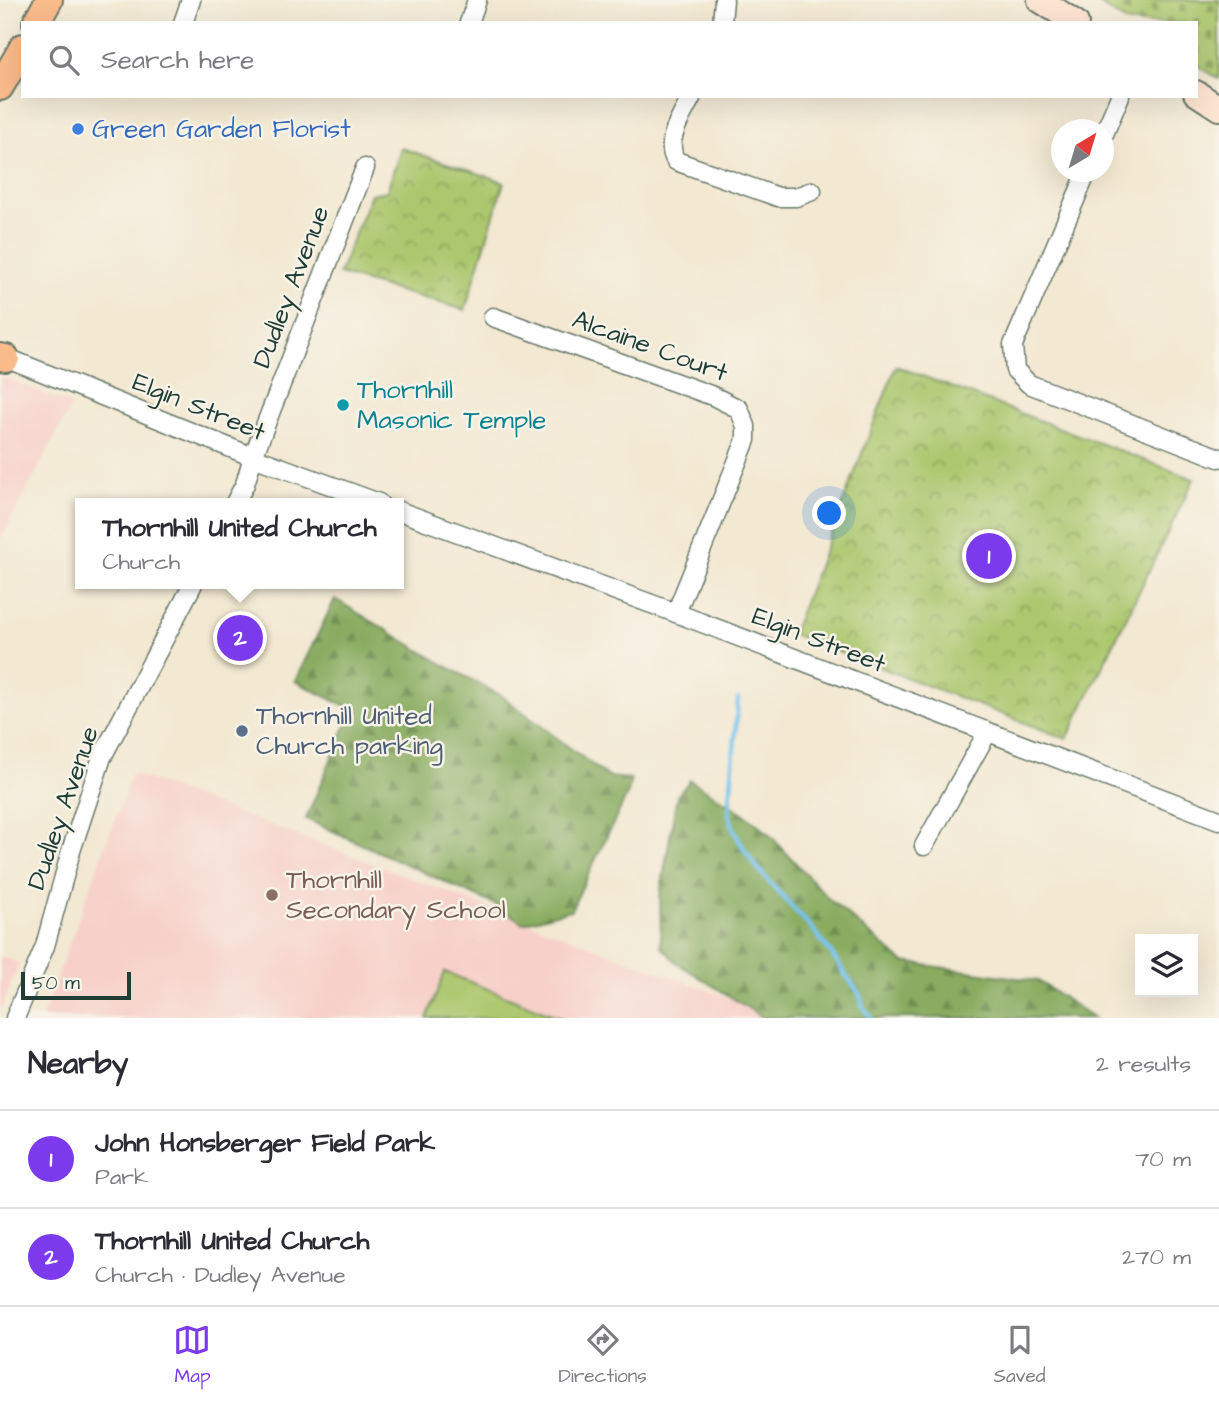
<!DOCTYPE html>
<meta charset="utf-8">
<style>
:root{--surface:#fff;--page:#f2f2f3;--text:#2b2b33;--muted:#7c7c81;--line:#e1e1e2;--accent:#7c3aed}
body{margin:0;font-family:"Architects Daughter",sans-serif;background:var(--page);color:var(--text)}
.controls{position:absolute;right:21px;bottom:21px;display:grid;overflow:hidden;border-radius:0px;box-shadow:0 7px 28px #0002}
.controls button{width:63px;height:63px;display:grid;place-items:center;padding:0;border:0;border-bottom:2px solid var(--line);background:var(--surface);color:var(--text);font:35px sans-serif}
.compass{position:absolute;left:1051px;top:119px;width:63px;height:63px;border-radius:50%;background:var(--surface);box-shadow:0 7px 28px #0002;rotate:38deg}
.scale{position:absolute;left:21px;bottom:18px;width:110px;box-sizing:border-box;padding-left:7px;border:4px solid #1f3d34;border-top:0;font-size:19px;line-height:24px;white-space:nowrap;color:#1f3d34;-webkit-text-stroke:5px #f7f3e8;paint-order:stroke}
.you{position:absolute;left:830px;top:514px;width:24px;height:24px;margin:-18px;border:5px solid #fff;border-radius:50%;background:#1a73e8;box-shadow:0 0 0 10px #1a73e833}
.badge{display:grid;place-items:center;width:46px;height:46px;border-radius:50%;background:var(--accent);color:#fff;font-size:23px;font-weight:700}
.pin{position:absolute;translate:-50% -50%;border:4px solid #fff;box-shadow:0 2px 7px #0006}
.popup{position:absolute;left:75px;top:498px;width:329px;height:91px;box-sizing:border-box;display:grid;place-content:center;border-radius:0px;background:var(--surface);filter:drop-shadow(0 2px 5px #0005);font-size:23px;white-space:nowrap;color:var(--muted)}
.popup b{font-size:26px;color:var(--text)}
.popup::after{content:'';position:absolute;left:50%;top:100%;margin-left:-14px;border:14px solid transparent;border-top-color:var(--surface)}
.list{margin:0;padding:0;list-style:none}
h2{display:flex;justify-content:space-between;align-items:center;height:91px;margin:0;padding:0 28px;font-size:30px}
h2 small{font-size:23px;font-weight:400;color:var(--muted)}
.list li{display:grid;grid-template-columns:46px 1fr auto;gap:21px;align-items:center;box-sizing:border-box;height:98px;padding:0 28px;border-top:2px solid var(--line)}
.list b{display:block;font-size:26px;white-space:nowrap}
.list p{margin:0;font-size:23px;white-space:nowrap;color:var(--muted)}
.list em{font-size:23px;font-style:normal;color:var(--muted)}
.icon{flex:none;width:38px;height:38px;fill:none;stroke:currentColor;stroke-width:2;stroke-linecap:round;stroke-linejoin:round}
.map{position:relative;flex:none;width:1219px;height:1018px;overflow:hidden}
.search{position:absolute;background:var(--surface);box-shadow:0 7px 28px #0002;left:21px;right:21px;top:21px;height:77px;display:flex;align-items:center;gap:18px;box-sizing:border-box;padding:0 24px;border-radius:0px;color:var(--muted);font-size:26px}
.sheet{height:287px;background:var(--surface)}
nav{display:flex;justify-content:space-around;align-items:center;box-sizing:border-box;height:98px;border-top:2px solid var(--line);background:var(--surface);font-size:19px;color:var(--muted)}
nav a{display:grid;justify-items:center;gap:4px}
nav .on{color:var(--accent)}
.map>svg:first-child{display:block}
</style>
<div class="map">
<svg width="1219" height="1018" viewBox="0 0 1219 1018">
<defs>
<pattern id="forest-firs" width="22" height="20" patternUnits="userSpaceOnUse" patternTransform="scale(1.75)"><rect width="22" height="20" fill="#89ac61"/><path d="M5 1l3.5 6h-7zM16 11l3.5 6h-7z" fill="#6f8d51"/></pattern>
<pattern id="cemetery-stones" width="16" height="16" patternUnits="userSpaceOnUse" patternTransform="scale(1.75)"><rect width="16" height="16" fill="#acc76e"/><path d="M2 7V4a2 2 0 0 1 4 0v3zM10 15v-3a2 2 0 0 1 4 0v3z" fill="#8ba35b"/></pattern>
<pattern id="park-crowns" width="20" height="18" patternUnits="userSpaceOnUse" patternTransform="scale(1.75)"><rect width="20" height="18" fill="#acc76e"/><path d="M2 6a3 3 0 1 1 6 0M12 15a3 3 0 1 1 6 0" fill="none" stroke="#8ba35b"/></pattern>
</defs>
<rect width="100%" height="100%" fill="#f7f3e8"/>
<filter id="ink" filterUnits="userSpaceOnUse"><feTurbulence type="fractalNoise" baseFrequency=".0143" numOctaves="2"/><feDisplacementMap in="SourceGraphic" scale="14" xChannelSelector="R" yChannelSelector="G"/><feConvolveMatrix kernelMatrix="1 2 1 2 8 2 1 2 1" color-interpolation-filters="sRGB"/></filter>
<filter id="wash" filterUnits="userSpaceOnUse"><feTurbulence type="fractalNoise" baseFrequency=".00686" numOctaves="4" result="noise"/><feDisplacementMap in="SourceGraphic" scale="28" xChannelSelector="R" yChannelSelector="G"/><feGaussianBlur stdDeviation="1.57" result="paint"/><feColorMatrix in="noise" values="0 0 0 0 0 0 0 0 0 0 0 0 0 0 0 0 0 1.4 0 .05"/><feComposite in="paint" operator="in"/></filter>
<g filter="url(#wash)">
<rect width="100%" height="100%" fill="#f3e8d1"/>
<g fill="#f7d0c9">
<path d="M0,376L72,405L0,540Z"/>
<path d="M132,773L782,1018H42Z"/>
<path d="M0,956L19,963L0,1012Z"/>
</g>
<g fill="url(#forest-firs)" stroke="#54744a" stroke-width="2">
<path d="M335,599L446,666L502,696L608,777L631,779L628,793L571,910L523,923L496,905L306,819L343,731L355,711L295,681Z"/>
<path d="M690,780L743,813L766,831L829,899L903,962L1038,981L1094,1018H764L677,963L661,946L660,895L677,796Z"/>
</g>
<path fill="url(#cemetery-stones)" stroke="#668251" stroke-width="2" d="M1093,0H1219V79L1196,65V23H1128Z"/>
<g fill="url(#park-crowns)" stroke="#668251" stroke-width="2">
<path d="M401,148L504,182L465,310L339,274L371,194L387,191Z"/>
<path d="M896,366L1194,479L1067,739L792,634Z"/>
</g>
<path fill="#acc76e" stroke="#668251" stroke-width="2" d="M445,972L561,1018H427Z"/>
<g fill="none" stroke-linecap="round" stroke-linejoin="round">
<path stroke="#72c2ed" stroke-width="4.5" d="M738,699L729,814C739,860 789,900 819,937C829,949 838,964 847,977C853,985 862,995 862,1005L871,1018"/>
</g>
</g>
<g filter="url(#ink)">
<g fill="none" stroke-linecap="round" stroke-linejoin="round">
<defs>
<g id="minor">
<path d="M183,23L191,0"/>
<path d="M469,23L477,0"/>
<path d="M722,23L724,0"/>
<path d="M692,96C683,115 663,141 676,161L778,197H796L812,191"/>
<path d="M1104,134L1120,96"/>
<path d="M1087,172L1013,345L1015,370L1029,384L1219,458"/>
<path d="M493,317L713,396L739,409L746,426V440L676,613"/>
<path d="M0,355L253,457L379,503"/>
<path d="M235,503L245,484L253,457L365,168"/>
<path d="M399,511L676,613L1219,820"/>
<path d="M924,846L987,733"/>
<path d="M15,1018L45,946L71,851L102,757L193,584"/>
</g>
<g id="secondary">
<path d="M1040,0L1076,23"/>
<path d="M1196,93L1219,108"/>
</g>
<g id="primary">
<path d="M36,23L49,0"/>
<path d="M0,87L23,47"/>
<path d="M0,357L6,358"/>
</g>
</defs>
<use href="#minor" stroke="#69796b" stroke-width="21"/>
<use href="#secondary" stroke="#69796b" stroke-width="28"/>
<use href="#primary" stroke="#69796b" stroke-width="30"/>
<use href="#minor" stroke="#fff" stroke-width="18"/>
<use href="#secondary" stroke="#fde4d1" stroke-width="24"/>
<use href="#primary" stroke="#fabb8b" stroke-width="26"/>
</g>
</g>
<circle fill="#3f7fe0" stroke="#f7f3e8" stroke-width="2.5" cx="78" cy="129" r="7"/>
<circle fill="#0f9aa8" stroke="#f7f3e8" stroke-width="2.5" cx="343" cy="405" r="7"/>
<circle fill="#5c6f8a" stroke="#f7f3e8" stroke-width="2.5" cx="242" cy="731" r="7"/>
<circle fill="#8d6e63" stroke="#f7f3e8" stroke-width="2.5" cx="272" cy="895" r="7"/>
<g text-anchor="middle" dominant-baseline="central" stroke-width="5" stroke-linejoin="round" paint-order="stroke">
<g font-size="26" fill="#366cbe" stroke="#f7f3e8" text-anchor="start">
<text x="92" y="129">Green Garden Florist</text>
</g>
<g font-size="26" fill="#1f3d34" stroke="#f7f3e8">
<text transform="translate(291 287) rotate(-69)">Dudley Avenue</text>
<text transform="translate(650 346) rotate(20)">Alcaine Court</text>
<text transform="translate(199 407) rotate(22)">Elgin Street</text>
<text transform="translate(819 640) rotate(21)">Elgin Street</text>
<text transform="translate(63 808) rotate(-71)">Dudley Avenue</text>
</g>
<g font-size="26" fill="#0d838f" stroke="#f7f3e8" text-anchor="start">
<text x="357" y="390">Thornhill<tspan x="357" dy="30">Masonic Temple</tspan></text>
</g>
<g font-size="26" fill="#4e5e75" stroke="#f7f3e8" text-anchor="start">
<text x="256" y="716">Thornhill United<tspan x="256" dy="30">Church parking</tspan></text>
</g>
<g font-size="26" fill="#785e54" stroke="#f7f3e8" text-anchor="start">
<text x="286" y="880">Thornhill<tspan x="286" dy="30">Secondary School</tspan></text>
</g>
</g>
</svg>
<div class="controls">
<button><svg class="icon" aria-label="layers" viewBox="0 0 24 24"><path d="M12 4l9 5-9 5-9-5zM3 14l9 5 9-5"/></svg></button>
</div>
<svg class="compass" viewBox="-18 -18 36 36"><path d="M0-13l5 13h-10z" fill="#e53935"/><path d="M0 13l5-13h-10z" fill="#7c7c81"/></svg>
<div class="scale">50 m</div>
<div class="you"></div>
<div class="pin badge" style="left:989px;top:556px">1</div>
<div class="pin badge" style="left:240px;top:638px">2</div>
<div class="popup"><b>Thornhill United Church</b>Church</div>
<div class="search"><svg class="icon" aria-label="search" viewBox="0 0 24 24"><circle cx="10" cy="10" r="6"/><path d="M15 15l6 6"/></svg>Search here</div>
</div>
<section class="sheet">
<h2>Nearby<small>2 results</small></h2>
<ul class="list">
<li><span class="badge">1</span><div><b>John Honsberger Field Park</b><p>Park</p></div><em>70 m</em></li>
<li><span class="badge">2</span><div><b>Thornhill United Church</b><p>Church · Dudley Avenue</p></div><em>270 m</em></li>
</ul>
</section>
<nav>
<a class="on"><svg class="icon" aria-label="map" viewBox="0 0 24 24"><path d="M3 6l6-2 6 2 6-2v14l-6 2-6-2-6 2zM9 4v14M15 6v14"/></svg>Map</a>
<a><svg class="icon" aria-label="directions" viewBox="0 0 24 24"><path d="M12 3l9 9-9 9-9-9zM9 14v-3h6M13 9l2 2-2 2"/></svg>Directions</a>
<a><svg class="icon" aria-label="saved" viewBox="0 0 24 24"><path d="M7 4h10v16l-5-4-5 4z"/></svg>Saved</a>
</nav>
